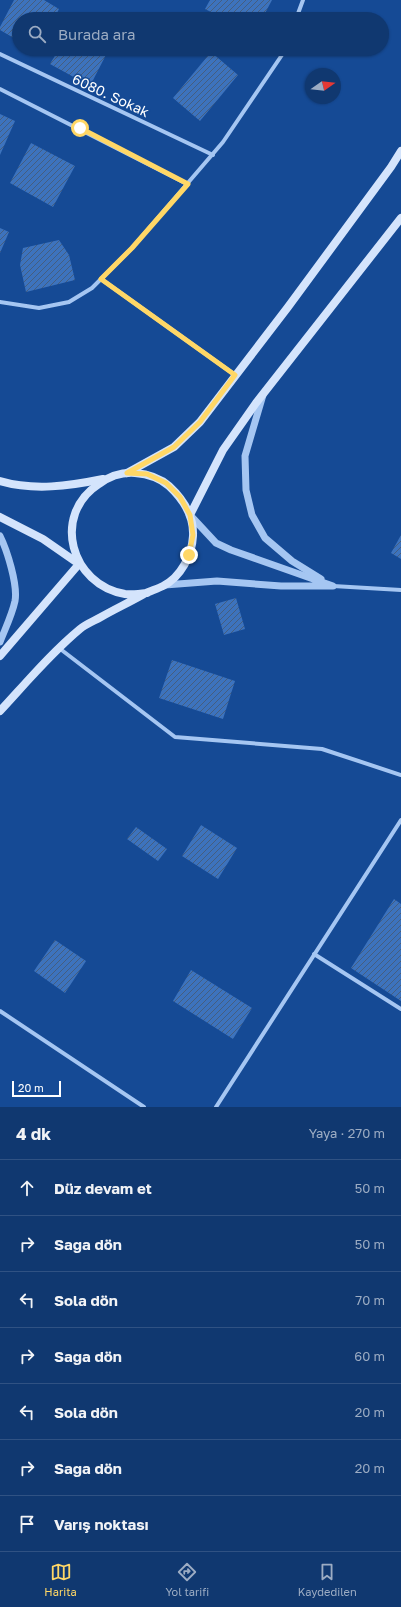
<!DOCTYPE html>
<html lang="tr">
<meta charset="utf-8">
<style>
:root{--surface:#103870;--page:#1e4378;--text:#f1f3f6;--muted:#9cacc3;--line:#305283;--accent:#ffd766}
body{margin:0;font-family:"Golos Text",sans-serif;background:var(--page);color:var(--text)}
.compass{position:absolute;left:305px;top:68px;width:36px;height:36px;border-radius:50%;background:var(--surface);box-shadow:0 1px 3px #0004;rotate:76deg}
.scale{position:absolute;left:12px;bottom:10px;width:49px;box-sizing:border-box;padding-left:4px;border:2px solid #fff;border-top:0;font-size:11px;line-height:14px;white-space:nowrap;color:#fff;-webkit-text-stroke:3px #154a95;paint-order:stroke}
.stop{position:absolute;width:12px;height:12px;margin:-9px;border:3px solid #ffd766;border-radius:50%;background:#fff}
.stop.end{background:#ffd766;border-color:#fff;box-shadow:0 1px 4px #0008}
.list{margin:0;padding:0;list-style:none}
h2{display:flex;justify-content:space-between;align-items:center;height:52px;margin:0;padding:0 16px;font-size:17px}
h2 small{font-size:13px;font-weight:400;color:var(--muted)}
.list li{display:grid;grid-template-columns:26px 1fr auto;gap:12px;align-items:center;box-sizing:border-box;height:56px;padding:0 16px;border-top:1px solid var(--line)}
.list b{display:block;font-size:15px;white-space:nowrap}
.list em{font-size:13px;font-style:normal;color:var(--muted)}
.icon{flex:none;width:22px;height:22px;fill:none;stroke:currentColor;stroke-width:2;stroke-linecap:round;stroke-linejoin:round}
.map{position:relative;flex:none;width:401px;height:1107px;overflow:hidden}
.search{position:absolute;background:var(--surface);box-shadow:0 1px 3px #0004;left:12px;right:12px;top:12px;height:44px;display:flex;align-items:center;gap:10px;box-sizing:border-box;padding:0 14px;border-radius:22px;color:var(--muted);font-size:15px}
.sheet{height:444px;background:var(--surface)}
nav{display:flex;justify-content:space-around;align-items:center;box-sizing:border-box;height:56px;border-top:1px solid var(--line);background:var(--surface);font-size:11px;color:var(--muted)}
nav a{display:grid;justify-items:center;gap:2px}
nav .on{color:var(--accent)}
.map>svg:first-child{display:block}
</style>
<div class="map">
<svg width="401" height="1107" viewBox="0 0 401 1107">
<defs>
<pattern id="building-hatch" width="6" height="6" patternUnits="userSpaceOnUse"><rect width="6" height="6" fill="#3d73bd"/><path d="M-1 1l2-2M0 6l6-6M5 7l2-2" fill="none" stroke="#455e7f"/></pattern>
</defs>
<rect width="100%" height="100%" fill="#154a95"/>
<g fill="url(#building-hatch)">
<path d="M14,0H44L59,9L54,19H19V41L0,30V27Z"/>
<path d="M210,0H272L262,19H225L205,9Z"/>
<path d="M59,49H109L90,86L50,64Z"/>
<path d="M211,52L238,75L200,121L173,98Z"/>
<path d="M0,114L15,121L0,155Z"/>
<path d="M31,143L75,166L53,207L10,183Z"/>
<path d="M0,228L9,232L0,253Z"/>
<path d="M59,240L69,255L75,280L26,292L20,265L23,248Z"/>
<path d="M401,535V559L391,553Z"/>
<path d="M236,598L245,629L224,635L215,604Z"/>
<path d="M172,660L235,681L223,719L159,698Z"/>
<path d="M201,825L237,848L218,879L182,856Z"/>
<path d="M136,827L167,849L158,861L127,839Z"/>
<path d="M394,899L401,904V1001L351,968Z"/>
<path d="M55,940L86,961L65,993L34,971Z"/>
<path d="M191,970L252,1008L233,1039L173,1001Z"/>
</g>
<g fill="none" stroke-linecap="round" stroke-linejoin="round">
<g stroke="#a5c6f2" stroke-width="4">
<path d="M296,19L303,0"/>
<path d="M0,54L213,155"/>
<path d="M0,89L187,184"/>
<path d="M101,279L235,375"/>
<path d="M0,302L39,308L69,302L92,288L132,248L223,142L286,49"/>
<path d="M333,586L401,590"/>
<path d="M59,648L175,737L322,749L401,775"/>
<path d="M314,954L401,1009"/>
<path d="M0,1011L144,1107"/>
<path d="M216,1107L401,820"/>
</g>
<g stroke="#a5c6f2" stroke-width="7">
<path d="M263,395L245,456L246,490L252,515L265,538L292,561L321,579"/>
<path d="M0,536C7,550 18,585 15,601C12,615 5,629 0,642"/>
<path d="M165,585L217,581L281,586H333L231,550L216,543L190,515"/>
</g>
<g stroke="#d4e4fc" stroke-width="8">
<path d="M127,473L174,447L200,422L288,307L391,167L401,151"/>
<path d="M0,481C34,491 69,486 103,479"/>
<path d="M190,515L223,450L256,403L401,218"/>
<path d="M0,517L43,539L79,564L0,656"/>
<path d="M0,711C26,683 51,653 80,629C86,624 94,621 101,617C115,609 130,602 144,594C150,591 157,589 163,586C181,577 192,555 193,536C194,515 183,499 169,486C160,478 147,474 135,473C122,472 110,476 99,484C51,515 71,585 125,594C132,595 140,594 147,593"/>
</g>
</g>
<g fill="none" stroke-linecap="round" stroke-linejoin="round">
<path stroke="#ffd766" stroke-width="5" d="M80,128L188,184L132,248L101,279L235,375L200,422L174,447L127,473L147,474L166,483L180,497L190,515L193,535L189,555"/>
</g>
<g text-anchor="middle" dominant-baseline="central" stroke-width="3" stroke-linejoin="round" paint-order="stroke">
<g font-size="14" fill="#fff" stroke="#154a95">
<text transform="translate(111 95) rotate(25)">6080. Sokak</text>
</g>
</g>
</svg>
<svg class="compass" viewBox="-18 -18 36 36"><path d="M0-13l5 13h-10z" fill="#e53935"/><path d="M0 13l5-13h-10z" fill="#9cacc3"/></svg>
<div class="scale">20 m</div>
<div class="stop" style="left:80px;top:128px"></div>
<div class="stop end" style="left:189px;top:555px"></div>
<div class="search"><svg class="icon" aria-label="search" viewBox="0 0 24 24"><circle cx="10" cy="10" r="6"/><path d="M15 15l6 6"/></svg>Burada ara</div>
</div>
<section class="sheet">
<h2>4 dk<small>Yaya · 270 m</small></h2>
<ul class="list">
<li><svg class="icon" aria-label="ahead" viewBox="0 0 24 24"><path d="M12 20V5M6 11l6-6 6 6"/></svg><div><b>Düz devam et</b></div><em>50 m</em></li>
<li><svg class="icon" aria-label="right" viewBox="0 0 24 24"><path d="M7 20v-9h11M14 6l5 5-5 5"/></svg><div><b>Sağa dön</b></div><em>50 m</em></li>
<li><svg class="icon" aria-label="left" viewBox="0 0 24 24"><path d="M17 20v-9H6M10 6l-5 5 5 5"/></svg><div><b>Sola dön</b></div><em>70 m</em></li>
<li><svg class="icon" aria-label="right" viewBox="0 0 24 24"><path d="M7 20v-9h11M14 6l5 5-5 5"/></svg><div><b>Sağa dön</b></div><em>60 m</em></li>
<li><svg class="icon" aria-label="left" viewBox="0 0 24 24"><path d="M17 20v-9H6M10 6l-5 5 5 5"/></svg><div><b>Sola dön</b></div><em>20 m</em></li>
<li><svg class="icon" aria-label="right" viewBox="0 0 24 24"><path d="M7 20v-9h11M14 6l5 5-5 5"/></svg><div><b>Sağa dön</b></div><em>20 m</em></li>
<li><svg class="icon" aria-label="arrive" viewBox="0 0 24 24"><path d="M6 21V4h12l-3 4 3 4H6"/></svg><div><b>Varış noktası</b></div></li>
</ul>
</section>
<nav>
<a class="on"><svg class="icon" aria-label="map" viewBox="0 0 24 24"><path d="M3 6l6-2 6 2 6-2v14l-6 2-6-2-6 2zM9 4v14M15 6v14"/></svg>Harita</a>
<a><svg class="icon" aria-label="directions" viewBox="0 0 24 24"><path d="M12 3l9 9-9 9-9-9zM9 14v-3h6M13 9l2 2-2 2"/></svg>Yol tarifi</a>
<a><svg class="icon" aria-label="saved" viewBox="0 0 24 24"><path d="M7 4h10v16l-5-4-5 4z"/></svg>Kaydedilen</a>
</nav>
